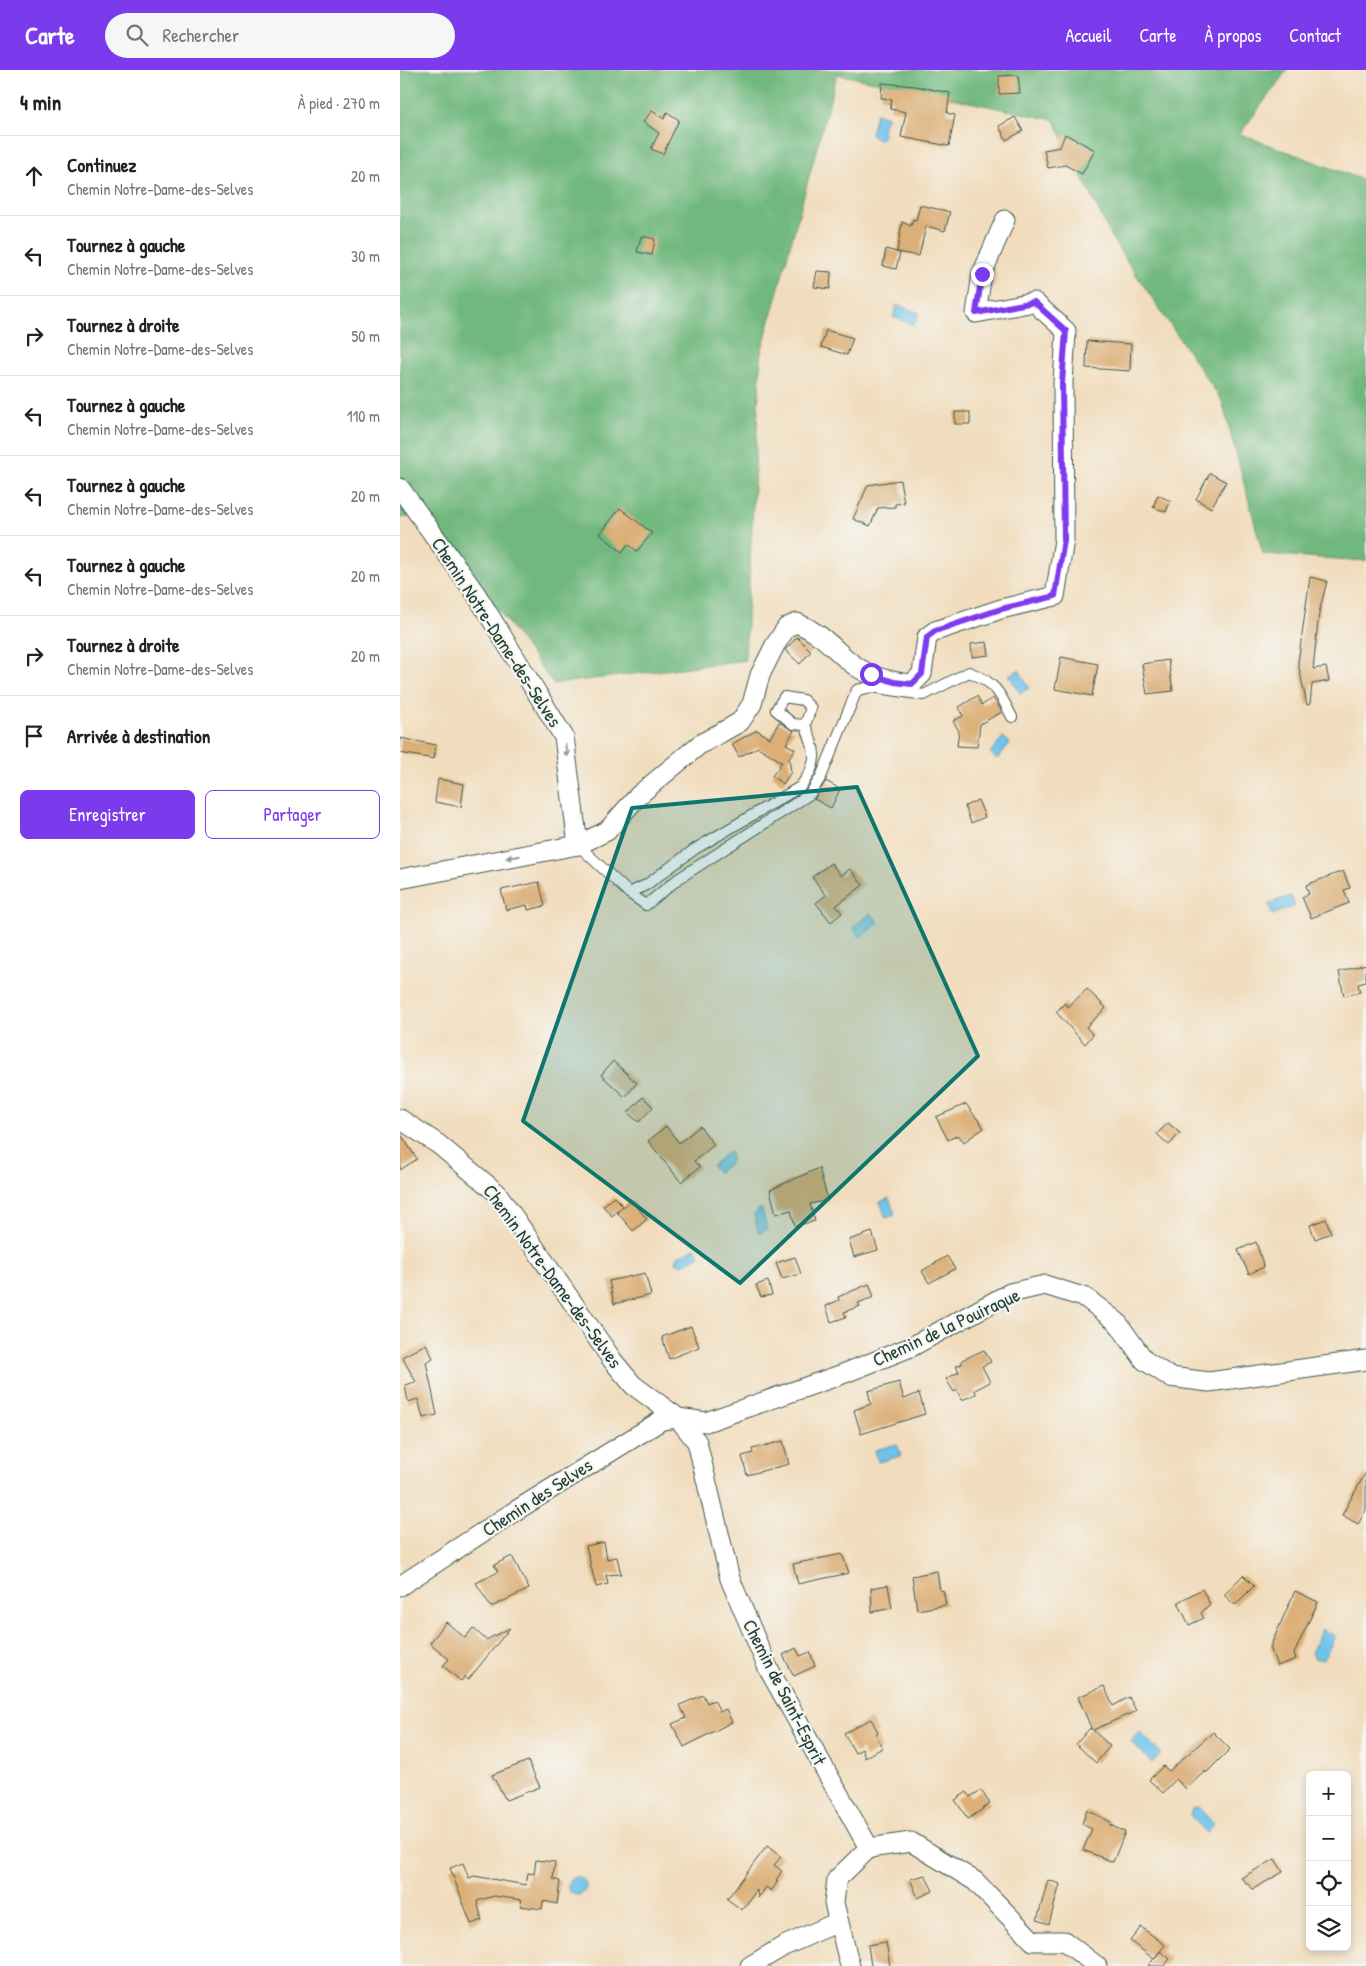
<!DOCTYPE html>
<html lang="fr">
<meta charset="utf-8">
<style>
:root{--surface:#fff;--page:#f6f6f6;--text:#222;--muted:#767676;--line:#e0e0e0;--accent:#7c3aed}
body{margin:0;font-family:"Patrick Hand",sans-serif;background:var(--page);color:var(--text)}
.controls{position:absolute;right:15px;bottom:15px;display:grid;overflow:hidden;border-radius:8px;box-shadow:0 2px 8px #0003}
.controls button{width:45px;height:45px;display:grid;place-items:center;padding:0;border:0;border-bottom:1px solid var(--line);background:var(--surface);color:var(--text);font:25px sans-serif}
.stop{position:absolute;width:15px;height:15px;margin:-11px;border:4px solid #7c3aed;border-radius:50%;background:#fff}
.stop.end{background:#7c3aed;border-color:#fff;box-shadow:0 1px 5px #0008}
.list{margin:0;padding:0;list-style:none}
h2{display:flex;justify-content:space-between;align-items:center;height:65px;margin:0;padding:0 20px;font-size:21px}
h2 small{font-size:16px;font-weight:400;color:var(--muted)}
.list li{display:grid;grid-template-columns:32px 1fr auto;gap:15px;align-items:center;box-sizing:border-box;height:80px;padding:0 20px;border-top:1px solid var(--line)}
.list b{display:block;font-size:19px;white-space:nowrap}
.list p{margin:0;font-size:16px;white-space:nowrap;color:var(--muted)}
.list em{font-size:16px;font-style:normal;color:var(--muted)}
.actions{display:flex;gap:10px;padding:15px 20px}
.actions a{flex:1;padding:11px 0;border:1px solid var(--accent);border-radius:8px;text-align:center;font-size:18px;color:var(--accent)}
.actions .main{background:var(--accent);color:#fff}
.icon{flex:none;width:28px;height:28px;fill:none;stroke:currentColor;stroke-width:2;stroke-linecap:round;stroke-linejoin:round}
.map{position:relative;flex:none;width:966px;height:1896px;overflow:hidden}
header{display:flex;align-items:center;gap:30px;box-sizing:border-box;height:70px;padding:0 25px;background:var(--accent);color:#fff}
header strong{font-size:24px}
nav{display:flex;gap:28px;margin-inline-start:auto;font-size:18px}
.search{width:350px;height:45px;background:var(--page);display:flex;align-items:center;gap:12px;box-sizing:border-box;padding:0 18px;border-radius:28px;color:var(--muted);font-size:19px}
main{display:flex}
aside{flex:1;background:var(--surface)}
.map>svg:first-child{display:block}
</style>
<header>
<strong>Carte</strong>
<div class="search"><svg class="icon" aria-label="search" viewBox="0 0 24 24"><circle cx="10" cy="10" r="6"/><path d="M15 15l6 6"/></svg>Rechercher</div>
<nav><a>Accueil</a><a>Carte</a><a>À propos</a><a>Contact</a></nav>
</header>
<main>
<aside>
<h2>4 min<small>À pied · 270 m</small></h2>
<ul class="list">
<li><svg class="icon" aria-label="ahead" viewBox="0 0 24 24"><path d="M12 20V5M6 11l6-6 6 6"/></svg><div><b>Continuez</b><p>Chemin Notre-Dame-des-Selves</p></div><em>20 m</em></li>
<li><svg class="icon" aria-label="left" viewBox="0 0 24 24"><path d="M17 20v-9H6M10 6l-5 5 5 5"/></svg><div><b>Tournez à gauche</b><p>Chemin Notre-Dame-des-Selves</p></div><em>30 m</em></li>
<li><svg class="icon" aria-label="right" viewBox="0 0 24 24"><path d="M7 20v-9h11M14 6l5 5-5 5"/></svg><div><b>Tournez à droite</b><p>Chemin Notre-Dame-des-Selves</p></div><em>50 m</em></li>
<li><svg class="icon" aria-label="left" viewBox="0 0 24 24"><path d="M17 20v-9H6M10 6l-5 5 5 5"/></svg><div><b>Tournez à gauche</b><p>Chemin Notre-Dame-des-Selves</p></div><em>110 m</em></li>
<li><svg class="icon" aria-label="left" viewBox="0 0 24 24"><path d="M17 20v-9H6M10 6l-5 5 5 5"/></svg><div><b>Tournez à gauche</b><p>Chemin Notre-Dame-des-Selves</p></div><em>20 m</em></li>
<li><svg class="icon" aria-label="left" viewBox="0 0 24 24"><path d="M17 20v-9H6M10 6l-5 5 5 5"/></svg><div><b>Tournez à gauche</b><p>Chemin Notre-Dame-des-Selves</p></div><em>20 m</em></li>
<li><svg class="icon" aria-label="right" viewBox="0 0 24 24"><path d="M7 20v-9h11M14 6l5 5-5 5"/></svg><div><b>Tournez à droite</b><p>Chemin Notre-Dame-des-Selves</p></div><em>20 m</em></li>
<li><svg class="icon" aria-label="arrive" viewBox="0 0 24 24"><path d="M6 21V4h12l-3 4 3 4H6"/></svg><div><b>Arrivée à destination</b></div></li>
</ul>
<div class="actions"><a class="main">Enregistrer</a><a>Partager</a></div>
</aside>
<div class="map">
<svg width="966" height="1896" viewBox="0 0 966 1896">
<rect width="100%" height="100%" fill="#f6f6f2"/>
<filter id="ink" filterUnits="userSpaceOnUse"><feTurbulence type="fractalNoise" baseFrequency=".02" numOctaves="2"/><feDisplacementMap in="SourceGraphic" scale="10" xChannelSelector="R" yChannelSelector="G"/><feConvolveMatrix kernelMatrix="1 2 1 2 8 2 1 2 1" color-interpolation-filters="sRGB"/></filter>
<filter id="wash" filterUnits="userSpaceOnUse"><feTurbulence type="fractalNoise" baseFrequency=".0096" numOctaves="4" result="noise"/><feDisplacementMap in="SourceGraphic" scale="20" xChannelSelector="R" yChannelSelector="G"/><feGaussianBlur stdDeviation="1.12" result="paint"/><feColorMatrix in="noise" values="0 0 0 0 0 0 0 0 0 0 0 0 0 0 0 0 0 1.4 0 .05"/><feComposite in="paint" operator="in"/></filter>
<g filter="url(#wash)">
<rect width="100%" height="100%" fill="#f1ddbd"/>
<path fill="#71b87e" stroke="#487a59" d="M0,0H887L840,64L966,111V491L863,484L822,331L714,172L654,50L437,4L361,283L345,590L153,614L28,444L0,448Z"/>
<g fill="#6dc3ea" stroke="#46808f">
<path d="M476,43L488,47L483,56L484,65L481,69H475L471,64Z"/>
<path d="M497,235L519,243L514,255L493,247Z"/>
<path d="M619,600L629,618L620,623L609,605Z"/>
<path d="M603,667L610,673L597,689L590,683Z"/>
<path d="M891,826L895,836L872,845L869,833Z"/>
<path d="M471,843L479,853L460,867L453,857Z"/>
<path d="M329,1081L332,1091L318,1103L312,1096Z"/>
<path d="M489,1128L495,1145L486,1148L480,1132Z"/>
<path d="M359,1139H362L367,1159L360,1163L358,1162L354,1145Z"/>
<path d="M295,1178L300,1185L282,1195L276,1192L278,1186Z"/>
<path d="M497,1374L501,1386L478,1392L475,1380Z"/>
<path d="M922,1559L935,1566L924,1589H914V1585L911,1583Z"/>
<path d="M740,1662L761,1683L752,1693L731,1672Z"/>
<path d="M798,1737L814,1754L806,1763L790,1745L792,1739Z"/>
<circle cx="177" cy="1816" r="9"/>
</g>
<g id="blocks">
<g fill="#dbaf77">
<path d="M618,5L620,23L599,24V6Z"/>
<path d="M482,13L515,16L550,23L547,43L555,45L549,76L501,67L506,42L490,39L492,29L481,28Z"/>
<path d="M252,41L264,49L267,42L279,50L263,84L251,79L259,63L243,52Z"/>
<path d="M615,47L623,61L606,70L599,56Z"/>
<path d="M665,64L695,80L682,104L665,95L648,98L644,80L660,77Z"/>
<path d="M520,135L550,142L545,161L526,156L519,186L497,182L502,152L511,156L513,149L516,150Z"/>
<path d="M241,166L255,169L252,185L237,182Z"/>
<path d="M486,179L500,183L496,199L483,196Z"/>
<path d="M417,201L431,202L430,219L414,217Z"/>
<path d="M426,260L453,268L447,285L421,277Z"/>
<path d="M687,271L731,274L730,301L686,298Z"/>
<rect x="555" y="342" width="15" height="12"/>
<path d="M810,403L826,412L811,438L796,429Z"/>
<path d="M500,410L504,433L495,434V437L478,438L470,456L453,449L468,415Z"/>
<path d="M758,425L770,431L766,442L753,437Z"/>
<path d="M220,438L252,463L237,481L228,474L222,482L200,464Z"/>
<path d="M910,507L927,511L919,543L913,599L926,597L929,611L912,614L910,634L907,635L898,593Z"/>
<path d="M397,567L411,581L400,594L385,580Z"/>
<path d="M587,572L589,585L572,587L571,574Z"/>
<path d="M661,587L698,594L692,626L655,619Z"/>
<path d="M768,590L773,621L747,624L742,594Z"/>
<path d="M577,626L582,635L593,628L602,642L580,654L577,677L557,676L559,661L553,651L563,646L559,637Z"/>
<path d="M379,652L394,661L386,674L395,679L389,689L391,702L383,714L372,706L382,692L358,677L339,687L332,674L357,660L370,668Z"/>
<path d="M0,668L36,675L34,689L0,683Z"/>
<path d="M38,709L64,714L61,737L35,732Z"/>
<path d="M426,711L440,719L431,738L414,729Z"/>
<path d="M578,730L585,747L571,753L565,736Z"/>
<path d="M431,793L441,806L450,799L463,815L436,836L442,843L431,852L416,833L426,825L412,807Z"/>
<path d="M943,801L950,818L944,820L949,833L911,848L902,827L909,824L906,815Z"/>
<path d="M139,812L145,836L128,840L127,835L106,840L101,820Z"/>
<path d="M966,894V912L958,914L960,922L944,926L939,902Z"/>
<path d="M687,919L706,938L686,957L693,965L685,974L656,942L665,933L668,937Z"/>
<path d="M213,991L237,1013L225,1027L201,1005Z"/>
<path d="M243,1027L253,1037L239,1052L228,1043Z"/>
<path d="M566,1034L584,1058L564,1072L558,1065L548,1070L536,1047Z"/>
<path d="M768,1053L780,1063L769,1075L757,1064Z"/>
<path d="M266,1056L279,1073L300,1056L314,1075L294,1091L300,1097L281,1112L248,1071Z"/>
<path d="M0,1063L17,1089L0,1100Z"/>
<path d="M419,1098L428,1130L410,1134L415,1151L395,1156L391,1140L376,1144L370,1120Z"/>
<path d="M214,1127L223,1136L212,1146L203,1136Z"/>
<path d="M231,1130L247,1149L233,1161L217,1142Z"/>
<path d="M926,1149L931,1163L915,1169L910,1155Z"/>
<path d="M472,1162L478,1180L454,1187L449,1170Z"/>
<path d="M856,1172L864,1197L849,1204L838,1180Z"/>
<path d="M547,1186L555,1199L529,1213L522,1201Z"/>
<path d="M395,1187L401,1204L382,1209L376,1193Z"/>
<path d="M245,1203L251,1225L214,1234L209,1211Z"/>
<path d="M368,1211L372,1225L361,1227L356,1215Z"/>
<path d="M469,1214L474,1227L458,1233L460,1236L444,1242L446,1247L431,1252L426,1236L439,1230L438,1227Z"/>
<path d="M291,1256L299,1277L269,1289L262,1267Z"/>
<path d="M26,1274L33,1288L26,1292L37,1345L23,1348L18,1329L8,1332L5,1315L16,1312L2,1287Z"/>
<path d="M584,1280L591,1292L582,1296L590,1312L575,1320L576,1324L562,1330L557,1320L554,1322L546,1309L559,1302L556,1296L562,1294V1290Z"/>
<path d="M499,1312L504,1329L519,1323L525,1344L461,1364L454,1340L471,1334L468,1321Z"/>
<path d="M383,1371L389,1394L347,1405L342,1386L353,1383L352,1379Z"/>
<path d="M966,1402V1440L958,1454L942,1445Z"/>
<path d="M204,1472L207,1489L217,1487L221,1504L206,1505L208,1514L196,1517L186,1476Z"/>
<path d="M442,1484L449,1503L398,1514L393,1494Z"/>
<path d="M112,1486L129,1519L91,1537L76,1513L98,1502L94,1495Z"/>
<path d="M537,1501L540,1521L543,1520L546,1535L517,1540L512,1506Z"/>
<path d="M843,1505L854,1516L835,1535L824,1525Z"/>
<path d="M488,1515L492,1538L472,1542L471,1518Z"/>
<path d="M802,1519L810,1534L801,1543L804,1548L789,1555L778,1532Z"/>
<path d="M895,1521L918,1532L894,1583L896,1589L877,1596L870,1577Z"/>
<path d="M46,1552L65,1568L73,1558L86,1570L110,1558L68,1610L65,1606L61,1611L43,1596L49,1589L30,1573Z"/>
<path d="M396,1578L400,1586L410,1582L415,1596L394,1606L383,1585Z"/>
<path d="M704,1616L713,1636L729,1627L736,1641L693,1660L710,1676L696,1693L676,1674L690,1658L692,1660L678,1627Z"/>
<path d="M303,1625L307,1633L314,1630L320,1642L326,1639L332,1652L284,1677L272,1654L286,1648L280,1635Z"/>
<path d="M471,1649L478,1662L476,1664L482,1678L465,1688L462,1679L455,1683L444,1663Z"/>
<path d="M813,1662L830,1679L806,1703L805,1701L786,1719L776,1709L763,1723L749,1710L763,1696L769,1701Z"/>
<path d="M128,1691L140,1717L106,1730L92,1705Z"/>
<path d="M581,1720L590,1734L568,1749L555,1730L567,1722L570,1727Z"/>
<path d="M687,1740L711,1752L710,1755L725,1762L713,1792L683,1780L692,1759L682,1754Z"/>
<path d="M367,1776L381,1787L374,1795L382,1801L376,1810L378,1811L371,1821L366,1817L358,1828L357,1820L342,1840L327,1829Z"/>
<path d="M875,1789L883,1802L853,1819L841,1808Z"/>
<path d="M136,1790L155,1792L153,1809L160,1811L157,1834L143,1831L142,1839L120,1836L122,1830L94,1826L77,1831L82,1850L71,1854L50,1798L63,1793L69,1808L74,1806L126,1815L128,1803L134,1804Z"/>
<path d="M525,1805L533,1821L518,1828L510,1809Z"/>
<path d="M648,1810L660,1814L649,1854L637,1850Z"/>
<path d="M741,1857L765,1875L754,1889L730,1871Z"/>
<path d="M486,1872L490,1896H471L468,1875Z"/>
<path d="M760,1881L770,1889L764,1896H748Z"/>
</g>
</g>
</g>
<g filter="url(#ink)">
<use href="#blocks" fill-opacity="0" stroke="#3e5549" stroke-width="1"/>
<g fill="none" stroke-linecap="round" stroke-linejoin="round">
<defs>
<g id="service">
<path d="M178,775L229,823L246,835L278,809L410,724L421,707L457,620L472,617L524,625L569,602C595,612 600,623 612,647"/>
<path d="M229,823L246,815L295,779L400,717C420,692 416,681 405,655L411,638L403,630L384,627L376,640L393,654L405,655"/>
</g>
<g id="minor">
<path d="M0,418L76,524L164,667L178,775L0,809"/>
<path d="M178,775L207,761L239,725L299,675L340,652L352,634L360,605L375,575L387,557L397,553C421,563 431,576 450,592C467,606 491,612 512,614L522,604L527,567L535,561L601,539L655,526L664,470L663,313L666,261L634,232L576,243L582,204L605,150"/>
<path d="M0,1049L38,1074L97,1123L213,1291L233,1315L278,1348L297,1372L330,1509L368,1598L469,1778L437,1809L434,1833L450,1896"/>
<path d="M0,1516L112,1443L262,1350L278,1348L306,1352L440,1305L511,1277L610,1223L645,1215L686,1228L717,1252L744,1290L770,1307L809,1312L966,1290"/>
<path d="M469,1778L511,1772L575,1811L633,1871H664L697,1896"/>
<path d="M350,1896L384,1876L438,1852"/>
</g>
</defs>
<use href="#service" stroke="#3e5549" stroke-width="12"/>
<use href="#minor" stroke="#3e5549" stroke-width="21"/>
<use href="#service" stroke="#fff" stroke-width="10"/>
<use href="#minor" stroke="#fff" stroke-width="19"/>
</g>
<defs><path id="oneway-solid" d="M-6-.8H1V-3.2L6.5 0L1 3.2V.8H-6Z" transform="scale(1.25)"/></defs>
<g fill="#8f9e9a">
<use href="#oneway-solid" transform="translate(166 680) rotate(83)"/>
<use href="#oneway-solid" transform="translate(113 787) rotate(170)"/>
</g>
</g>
<g fill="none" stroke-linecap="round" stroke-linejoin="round" filter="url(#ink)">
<path stroke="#7c3aed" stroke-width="6" d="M471,604L494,612L512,614L522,604L527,567L535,561L601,539L655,526L664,470L662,313L666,261L634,232L576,243L582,204"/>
</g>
<path fill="#0f766e" fill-opacity="0.2" stroke="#0f766e" stroke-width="4" stroke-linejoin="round" d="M457,717L578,986L340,1213L123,1051L232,738Z"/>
<g text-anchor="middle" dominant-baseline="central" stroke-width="4.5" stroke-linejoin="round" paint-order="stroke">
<g font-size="19" fill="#1f3d34" stroke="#f6f6f2">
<text transform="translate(97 562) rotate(57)">Chemin Notre-Dame-des-Selves</text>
<text transform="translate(153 1206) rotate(54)">Chemin Notre-Dame-des-Selves</text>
<text transform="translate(546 1257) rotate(-25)">Chemin de la Pouiraque</text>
<text transform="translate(137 1427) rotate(-33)">Chemin des Selves</text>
<text transform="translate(385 1622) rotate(63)">Chemin de Saint-Esprit</text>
</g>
</g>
</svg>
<div class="controls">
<button>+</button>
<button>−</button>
<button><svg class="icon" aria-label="locate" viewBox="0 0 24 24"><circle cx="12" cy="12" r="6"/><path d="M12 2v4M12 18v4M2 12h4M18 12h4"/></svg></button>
<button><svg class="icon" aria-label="layers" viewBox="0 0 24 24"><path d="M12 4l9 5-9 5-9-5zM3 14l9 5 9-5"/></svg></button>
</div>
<div class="stop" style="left:471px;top:604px"></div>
<div class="stop end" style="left:582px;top:204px"></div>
</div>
</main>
